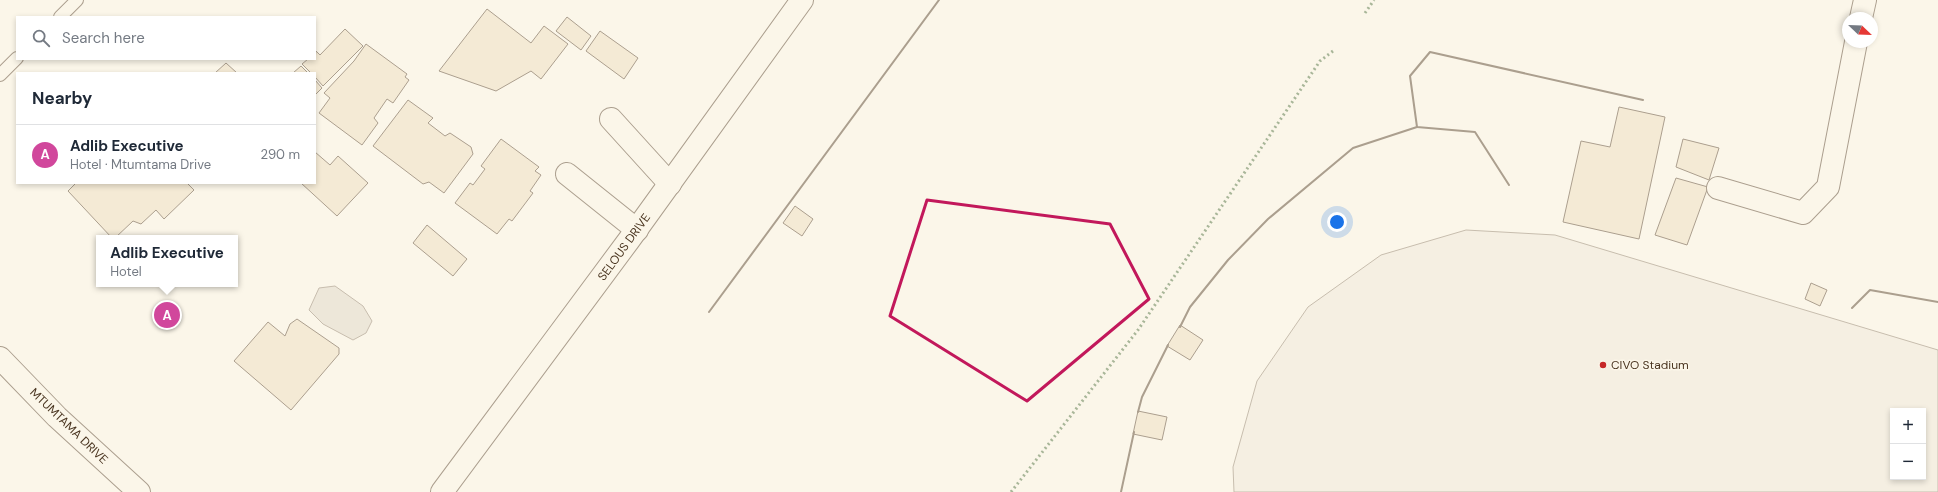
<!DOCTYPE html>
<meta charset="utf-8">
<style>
:root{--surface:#fff;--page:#f2f2f3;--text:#1f2937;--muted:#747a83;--line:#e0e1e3;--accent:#2563eb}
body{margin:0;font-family:"DM Sans",sans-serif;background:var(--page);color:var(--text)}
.controls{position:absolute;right:12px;bottom:12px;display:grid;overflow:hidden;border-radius:0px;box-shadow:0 2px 6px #0003}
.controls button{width:36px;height:36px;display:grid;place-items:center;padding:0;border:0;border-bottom:1px solid var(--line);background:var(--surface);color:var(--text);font:20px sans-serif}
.compass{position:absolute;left:1842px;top:12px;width:36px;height:36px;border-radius:50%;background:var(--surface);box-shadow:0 2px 6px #0003;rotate:113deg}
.you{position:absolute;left:1337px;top:222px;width:14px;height:14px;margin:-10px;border:3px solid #fff;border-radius:50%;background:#1a73e8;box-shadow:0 0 0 6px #1a73e833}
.badge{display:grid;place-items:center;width:26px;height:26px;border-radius:50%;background:var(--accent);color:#fff;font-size:13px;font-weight:700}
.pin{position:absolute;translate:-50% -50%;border:2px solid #fff;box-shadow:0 1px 4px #0006}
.popup{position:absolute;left:96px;top:235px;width:142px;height:52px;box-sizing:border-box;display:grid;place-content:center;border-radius:0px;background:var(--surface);filter:drop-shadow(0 1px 3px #0005);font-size:13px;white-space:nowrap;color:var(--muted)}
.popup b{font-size:15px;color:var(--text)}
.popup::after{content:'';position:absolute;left:50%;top:100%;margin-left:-8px;border:8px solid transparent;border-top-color:var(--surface)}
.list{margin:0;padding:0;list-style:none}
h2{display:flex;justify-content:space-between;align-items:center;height:52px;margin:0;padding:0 16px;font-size:17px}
h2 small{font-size:13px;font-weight:400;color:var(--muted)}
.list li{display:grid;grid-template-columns:26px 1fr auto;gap:12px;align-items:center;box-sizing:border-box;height:60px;padding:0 16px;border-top:1px solid var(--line)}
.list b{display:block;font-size:15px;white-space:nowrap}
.list p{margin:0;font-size:13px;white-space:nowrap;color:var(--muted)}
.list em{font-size:13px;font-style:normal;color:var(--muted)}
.icon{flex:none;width:22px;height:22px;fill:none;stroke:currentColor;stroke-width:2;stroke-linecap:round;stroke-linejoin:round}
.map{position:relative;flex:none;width:1938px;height:492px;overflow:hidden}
.search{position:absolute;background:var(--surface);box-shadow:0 2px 6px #0003;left:16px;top:16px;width:300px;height:44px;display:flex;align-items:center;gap:10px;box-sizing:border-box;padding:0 14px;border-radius:0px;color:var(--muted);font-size:15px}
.panel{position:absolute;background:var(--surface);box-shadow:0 2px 6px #0003;left:16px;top:72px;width:300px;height:112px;border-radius:0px}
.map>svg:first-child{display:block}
</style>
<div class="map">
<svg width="1938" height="492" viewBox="0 0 1938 492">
<rect width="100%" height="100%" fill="#fbf6e9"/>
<path fill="#ede6d9" stroke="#887966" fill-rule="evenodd" d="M1466,230L1555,235L1938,350V492H1234L1233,467L1257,381L1308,307L1381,255ZM1893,411H1923V477H1893Z"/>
<path fill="#dcd4c6" stroke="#887966" d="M335,286L363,306L372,321L366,333L353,340L323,324L309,310L319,288Z"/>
<g fill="#ecdcbc" stroke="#4a3520">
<path d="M487,9L531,43L544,26L568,44L541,79L531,71L496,91L439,71Z"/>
<path d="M567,17L591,36L581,50L556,31Z"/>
<path d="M345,29L363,46L323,86L315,77V73H311L302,64L308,59H315L316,51L320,55Z"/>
<path d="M600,31L638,58L624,79L586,51Z"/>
<path d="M366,44L407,74L405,77L409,80L393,103L387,99L374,118L378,123L362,145L319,113L330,98L324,93L354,61Z"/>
<path d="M226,63L237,73H215Z"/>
<path d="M301,66L308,73H293Z"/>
<path d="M315,80L322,88L315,95Z"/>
<path d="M408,100L433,118L428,123L445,136L450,133L471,147L473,154L444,193L429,182L423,184L373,146Z"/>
<path d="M1619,107L1665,117L1639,239L1563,222L1581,141L1610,147Z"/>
<path d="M501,139L539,167L535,171L541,175L530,191L533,193L512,221L509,219L497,234L455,203L470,183L473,185L485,169L481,166Z"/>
<path d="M1683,139L1719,148L1709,180L1676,167Z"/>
<path d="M315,152L330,165L338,156L368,183L337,216L301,183H315Z"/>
<path d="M1676,178L1708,187L1687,245L1655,235Z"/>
<path d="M76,183H187L194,190L164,219L156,210L141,224L133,221L115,238H112L68,191Z"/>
<path d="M795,206L813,219L802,236L783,223Z"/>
<path d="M427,225L467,259L453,276L413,243Z"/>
<path d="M1811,283L1827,290L1820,306L1805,299Z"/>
<path d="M297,319L339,348V354L291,410L234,361L268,322L285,336L290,324Z"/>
<path d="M1180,325L1203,340L1190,360L1167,346Z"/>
<path d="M1138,411L1167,417L1162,440L1133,434Z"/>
</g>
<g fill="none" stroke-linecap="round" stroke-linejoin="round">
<defs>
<g id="service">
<path d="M60,17L77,0"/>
<path d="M0,75L17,58"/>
</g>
<g id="minor">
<path d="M1861,18L1865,0"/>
<path d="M611,119L670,184"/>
<path d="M567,174L637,230"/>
<path d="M1718,188L1803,213L1828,187L1856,42"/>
<path d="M0,358L57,417L139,492"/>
<path d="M442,492L629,240L802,0"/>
</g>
</defs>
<use href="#service" stroke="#4a3520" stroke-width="14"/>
<use href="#minor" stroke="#4a3520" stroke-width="24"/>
<use href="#service" stroke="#fbf6e9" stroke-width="12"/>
<use href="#minor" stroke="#fbf6e9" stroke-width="22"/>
<g stroke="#436837" stroke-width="3" stroke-dasharray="2 3" stroke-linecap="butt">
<path d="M1365,13L1374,0"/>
<path d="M1011,492L1138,330L1320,61L1333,51"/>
</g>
<g stroke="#4a3520" stroke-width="2">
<path d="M1509,185L1475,132L1417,127L1410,76L1430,52L1643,100"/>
<path d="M1852,308L1870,290L1938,302"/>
<path d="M709,312L939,0"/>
<path d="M1180,327L1190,307L1228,260L1268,219L1353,148L1417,127"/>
<path d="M1138,412L1142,397L1168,345"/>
<path d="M1121,492L1134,432"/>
</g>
</g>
<path d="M0 0H1938V492H0ZM927,200L1110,224L1149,299L1027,401L890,316Z" fill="#fbf6e9" fill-opacity=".55" fill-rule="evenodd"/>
<path fill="none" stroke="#c2185b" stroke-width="3" stroke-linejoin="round" d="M927,200L1110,224L1149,299L1027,401L890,316Z"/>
<circle fill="#c62828" stroke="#fbf6e9" stroke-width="1.5" cx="1603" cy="365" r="4"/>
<g text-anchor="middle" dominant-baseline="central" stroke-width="3" stroke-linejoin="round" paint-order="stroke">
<g font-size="12" fill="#4a3520" stroke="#fbf6e9">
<text transform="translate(624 247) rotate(-54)">SELOUS DRIVE</text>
<text transform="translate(69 426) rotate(44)">MTUMTAMA DRIVE</text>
</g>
<g font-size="12" fill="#4a3520" stroke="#fbf6e9" text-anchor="start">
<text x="1611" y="365">CIVO Stadium</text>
</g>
</g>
</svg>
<div class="controls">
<button>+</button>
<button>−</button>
</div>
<svg class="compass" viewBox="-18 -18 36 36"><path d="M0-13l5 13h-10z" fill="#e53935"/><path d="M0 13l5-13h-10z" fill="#747a83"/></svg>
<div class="you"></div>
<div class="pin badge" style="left:167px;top:315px;background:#d1479c">A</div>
<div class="popup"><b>Adlib Executive</b>Hotel</div>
<div class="search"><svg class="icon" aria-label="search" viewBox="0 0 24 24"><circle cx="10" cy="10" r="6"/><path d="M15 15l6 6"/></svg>Search here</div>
<section class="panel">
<h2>Nearby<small></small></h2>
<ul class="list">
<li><span class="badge" style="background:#d1479c">A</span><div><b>Adlib Executive</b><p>Hotel · Mtumtama Drive</p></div><em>290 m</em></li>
</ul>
</section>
</div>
